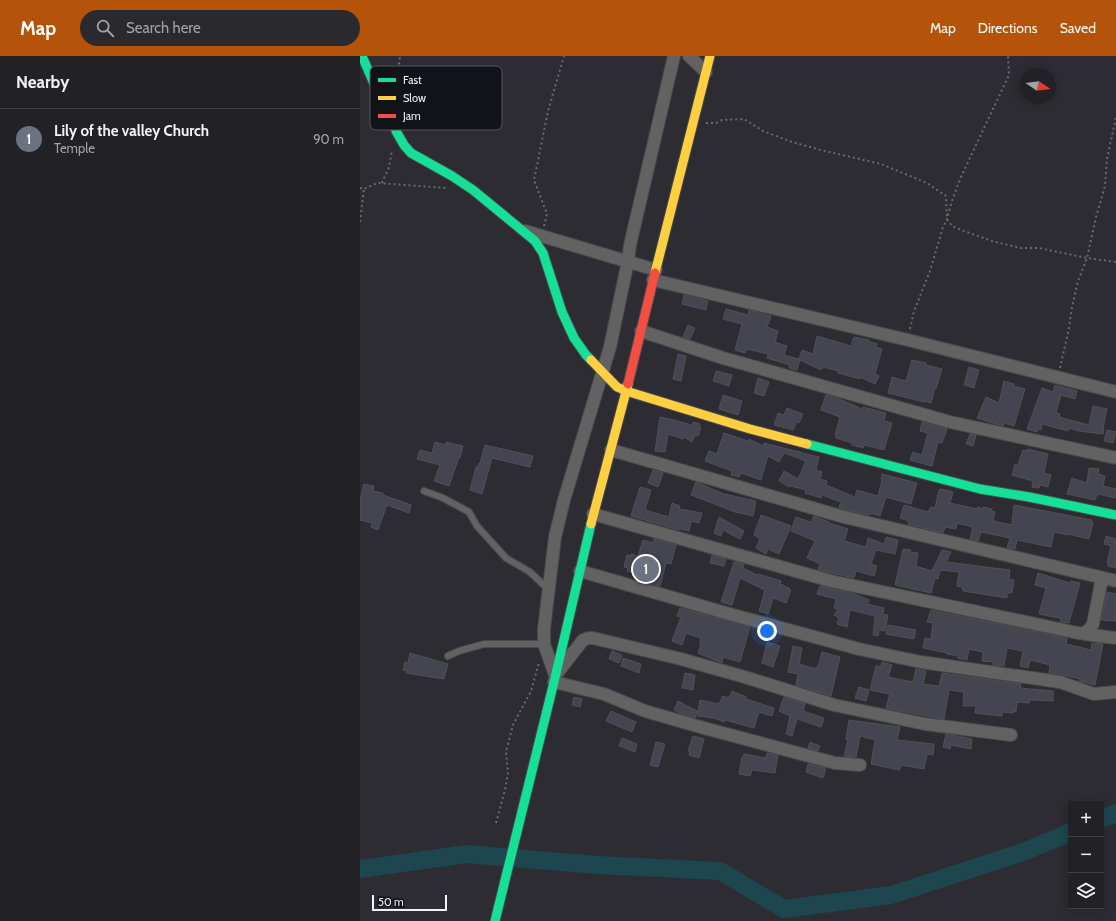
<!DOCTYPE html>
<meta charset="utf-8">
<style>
:root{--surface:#212126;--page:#29292e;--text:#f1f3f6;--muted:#a2a3a7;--line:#3e3e43;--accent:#b45309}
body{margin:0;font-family:Cabin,sans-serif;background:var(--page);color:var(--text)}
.controls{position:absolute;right:12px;bottom:12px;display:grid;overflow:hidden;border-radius:0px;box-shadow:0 2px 10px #0003}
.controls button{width:36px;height:36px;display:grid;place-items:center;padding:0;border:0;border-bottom:1px solid var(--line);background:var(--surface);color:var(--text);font:20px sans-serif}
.compass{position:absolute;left:660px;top:12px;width:36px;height:36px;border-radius:50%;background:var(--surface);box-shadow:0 2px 10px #0003;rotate:103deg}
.scale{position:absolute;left:12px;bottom:10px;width:75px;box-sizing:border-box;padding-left:4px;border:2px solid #f1f2fa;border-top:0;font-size:11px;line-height:14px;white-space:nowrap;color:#f1f2fa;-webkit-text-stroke:3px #121318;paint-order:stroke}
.you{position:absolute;left:407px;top:575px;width:14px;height:14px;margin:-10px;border:3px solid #fff;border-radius:50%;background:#1a73e8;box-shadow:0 0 0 6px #1a73e833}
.badge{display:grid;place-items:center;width:26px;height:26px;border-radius:50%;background:var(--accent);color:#fff;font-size:13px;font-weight:700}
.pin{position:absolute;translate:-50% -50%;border:2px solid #fff;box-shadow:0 1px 4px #0006}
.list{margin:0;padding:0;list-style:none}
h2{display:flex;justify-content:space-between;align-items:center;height:52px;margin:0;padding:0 16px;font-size:17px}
h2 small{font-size:13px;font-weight:400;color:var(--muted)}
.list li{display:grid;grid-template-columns:26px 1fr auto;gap:12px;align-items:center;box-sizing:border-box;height:60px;padding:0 16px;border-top:1px solid var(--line)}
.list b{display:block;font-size:15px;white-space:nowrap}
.list p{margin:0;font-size:13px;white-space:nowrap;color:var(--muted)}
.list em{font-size:13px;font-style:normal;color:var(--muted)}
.icon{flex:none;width:22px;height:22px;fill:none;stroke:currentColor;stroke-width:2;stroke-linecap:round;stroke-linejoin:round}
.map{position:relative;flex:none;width:756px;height:865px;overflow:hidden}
header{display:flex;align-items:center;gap:24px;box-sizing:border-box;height:56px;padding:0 20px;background:var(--accent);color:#fff}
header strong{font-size:19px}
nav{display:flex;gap:22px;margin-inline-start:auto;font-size:14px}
.search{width:280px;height:36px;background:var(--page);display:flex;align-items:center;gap:10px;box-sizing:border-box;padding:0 14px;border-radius:22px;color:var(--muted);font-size:15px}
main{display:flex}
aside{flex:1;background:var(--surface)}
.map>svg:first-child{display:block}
</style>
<header>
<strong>Map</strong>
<div class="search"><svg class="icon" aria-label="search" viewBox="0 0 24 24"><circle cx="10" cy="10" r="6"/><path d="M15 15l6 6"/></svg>Search here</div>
<nav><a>Map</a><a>Directions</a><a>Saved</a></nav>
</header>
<main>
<aside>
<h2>Nearby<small></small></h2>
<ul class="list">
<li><span class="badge" style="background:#6b7280">1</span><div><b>Lily of the valley Church</b><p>Temple</p></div><em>90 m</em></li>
</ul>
</aside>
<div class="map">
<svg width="756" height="865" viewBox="0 0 756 865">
<rect width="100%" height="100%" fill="#2c2c32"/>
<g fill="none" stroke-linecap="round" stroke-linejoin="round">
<g stroke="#1d464f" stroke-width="18">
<path d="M741,763L756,757"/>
<path d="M0,813L107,798L238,809L360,815L424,853L531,839L663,796L711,776"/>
</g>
</g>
<g fill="#454552" stroke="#505055">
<path d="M324,239L348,245L346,254L322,248Z"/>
<path d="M366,253L388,259L389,254L411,260L407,271L418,275L415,286L427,290L424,299L439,303L442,294L453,298L457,280L491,290L494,281L509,284L508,285L517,288L516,291L522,293L515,318L519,320L515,328L500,321V323L478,317V315L463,311L461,314L440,304L437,314L429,312L430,309L407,302L408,298L387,293L385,297L375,294L382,268L363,263Z"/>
<path d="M328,269L335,272L330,283L323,281Z"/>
<path d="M318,298L326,300L321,325L313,323Z"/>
<path d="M552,304L566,307V309L582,313L576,333L575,332L571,347L564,345V346L528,337L532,321L546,325Z"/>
<path d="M609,311L619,314L614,332L604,329Z"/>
<path d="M356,315L372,319L369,330L353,325Z"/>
<path d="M398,322L409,326L404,340L394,337Z"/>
<path d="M644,325L654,328V330L665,333L654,370L644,367L643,370L617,362L626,341L639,347Z"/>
<path d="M695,329L717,335L715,343L701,339L696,357L700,358L699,361L729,369L733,350L747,353L743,372L744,373L743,378L719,375L709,372L708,375L682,368L681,374L677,373V376L667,373L682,332L693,336Z"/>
<path d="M363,339L382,345L378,359L359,353Z"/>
<path d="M466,339L477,342L502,353L503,351L526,357L524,365L532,367L524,394L504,389L503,392L492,389V387L476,382V379H475L480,361L461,354Z"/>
<path d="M427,352L443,358L439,367L437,366L433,374L414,369L418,357L424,359Z"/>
<path d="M300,361L314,364L332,369L333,366L340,368L339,371L341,372L338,380L335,379L332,386L324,381L323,383L308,378L305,396L295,395Z"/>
<path d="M562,366L587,373L582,387L578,386L572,410L550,404L553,396L562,399L568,377L560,375Z"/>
<path d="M747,374L756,376L753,387L744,385Z"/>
<path d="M364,377L388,385L389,383L403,390L404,387L459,401L456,414L462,416L460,423L467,425L466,429L495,441L497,434L518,440L522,424L521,423L522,418L557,427L551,448L526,441L520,460L511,457L510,459L485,454L479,451L481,446L462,439L461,442L445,437L446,434L431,430L430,431L419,425L424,415L438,423L446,405L424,397L419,406L408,400L401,424L381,417L379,421L371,419L372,415L345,405L349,395L357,398Z"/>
<path d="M610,378L616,379L613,390L606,388Z"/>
<path d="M75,386L85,389L86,386L103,390L100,402L99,401L89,430L74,425L80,409L57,403L60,394L72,397Z"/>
<path d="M125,389L173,400L170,411L132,402L122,438L110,434L116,411H118L119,407H120Z"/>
<path d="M668,393L688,398L684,417L691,419L688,431L680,429L679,432L672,431L673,425L652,419L655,408L658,409L663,394L667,395Z"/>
<path d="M729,412L739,413L738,418L745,420L743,430L756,433V442L737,438L735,444L707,438L712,422L727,427Z"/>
<path d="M293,414L303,417L298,431L288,427Z"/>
<path d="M336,426L364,438L396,445L393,460L375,456L331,439Z"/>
<path d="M4,428L14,430L13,435L23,437V439L51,449L49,457L27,449L18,474L11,471L12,467L0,464V444Z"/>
<path d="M280,431L291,434L285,454L309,461L312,447L320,450L319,453L342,457L339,467L331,465L329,475L320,473L319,474L271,460Z"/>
<path d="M581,433L593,436L590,447L617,453L618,451L623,453V451L632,453L631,455L635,456L633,465L652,469L654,449L732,464L731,466L733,467L729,483L708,478V479L694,476L691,491L657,484L655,493L647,492L650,482L621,476L618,485L610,483L613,471L597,467L596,473L585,471L583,477L548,468L549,465L540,462L544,449L568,456L571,451L575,452L579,434Z"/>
<path d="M401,459L431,470L419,498L408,493L406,498L396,492L400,483L394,479Z"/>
<path d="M454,460L469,466V467L488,473L484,485L506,491L508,482L524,488L526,481L538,484L535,498L516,494L511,508L517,510L514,520L496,515L494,522L458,514L460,508L447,502L455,485L431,475L436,461L451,466Z"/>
<path d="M359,461L384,475L380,483L363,474L361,480L354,477Z"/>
<path d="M746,480L756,483V512L748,510V507L747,506L751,490L744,488Z"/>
<path d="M294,483L316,489L311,508L306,507L300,530L284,526L286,520L267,515L268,512L264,511L267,499L271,500V498L278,500L283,484L293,487Z"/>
<path d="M543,493L551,494L550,496L558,497L556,510L572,515L582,494L591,496L586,506L650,514L649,523L654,524L652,537H647V542L603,535L602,531L597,530L599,516L580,514L578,523L575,522L571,537L535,529Z"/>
<path d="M352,499L366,503L364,510L350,507Z"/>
<path d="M374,506L384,508L383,512L397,519L398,518L421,525L420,528L429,532V533L431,534L426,547L413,542L408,558L399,555L405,534L380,522L372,549L361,546Z"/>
<path d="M678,517L710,527L711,525L720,527L709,567L700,566L701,563L699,562L679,558L686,532L675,529Z"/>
<path d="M460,530L492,537L509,544L507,548L524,552L523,558L528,559L525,575L519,574L518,580L513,579L515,560L490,554L487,571L477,568L479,562L474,559L478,553L474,552L476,543L457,538Z"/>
<path d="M747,536L756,538V565L741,564Z"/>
<path d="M320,552L390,571L380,606L363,601L362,607L338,597L341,587H340L341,582L326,577L322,589L312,585L321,561L317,560Z"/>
<path d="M571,554L707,582L706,588L731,594L732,587L743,588L735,629L719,625L720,623L699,618L689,617L690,609L670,604L668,612L660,610L663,595L647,592L644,610L633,609V606L622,605L623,596L609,593L607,604L598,602V600L587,598V597L563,592L565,582L571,583L573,567L567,566Z"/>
<path d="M528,569L556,574L554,583L526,578Z"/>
<path d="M407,586L420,590L413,611L402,607Z"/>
<path d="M433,590L442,592L439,608L456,613V611H458L462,596L480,601L471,640L436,629L438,618L428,616Z"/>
<path d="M252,595L262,599L259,607L249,603Z"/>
<path d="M50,597L88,608L84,623L46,617L47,615L43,614L45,606L48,607Z"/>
<path d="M263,602L281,608L279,617L261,610Z"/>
<path d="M522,606L532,609L528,621L553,626L556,613L566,615L563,628L579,630L582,617L661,628L660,632L693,635V645L670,644L669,647L657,646L656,656L653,655V657L643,656L642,660L615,657L616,650H603L604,636L589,634L584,663L534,654L526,652L530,638L510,634L516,610L521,611Z"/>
<path d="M325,617L335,619L333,634L322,632Z"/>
<path d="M499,631L509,634L506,645L495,642Z"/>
<path d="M372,635L386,641V643L414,652L412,660L399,656L394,672L365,664L364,666L354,662L337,660L340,644L359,648L363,640L369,642Z"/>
<path d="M214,641L222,643L220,651L212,649Z"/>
<path d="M424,641L445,648L443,655L464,662L461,671L437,663L432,680L426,678L430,660L419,655Z"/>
<path d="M318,645L337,655L335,662L320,657L314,654Z"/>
<path d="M251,655L276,666L272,676L246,665Z"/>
<path d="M489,664L540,671L537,684L574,688L573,699L567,698L564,713L541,709L540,713L539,714L511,708L515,684L500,680L496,701L484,700L488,683H486Z"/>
<path d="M586,678L612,683L611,693L591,689L590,693L583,691Z"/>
<path d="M333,680L344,683L339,702L329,699L330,695H328Z"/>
<path d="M262,682L277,688L275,696L259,690Z"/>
<path d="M296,686L305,688L298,711L290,709Z"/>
<path d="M450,686L460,690L458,695L448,692Z"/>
<path d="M407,697L418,699L415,717L392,714L390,720L379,718L382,701L383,702L384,698L406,702Z"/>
<path d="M448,708L466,712L463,722L446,716Z"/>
</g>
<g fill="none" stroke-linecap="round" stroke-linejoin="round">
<defs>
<g id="lane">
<path d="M64,435L83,442L109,456L117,470L146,502L170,516L189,534"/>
<path d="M88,600L99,595L124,588H184"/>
</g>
<g id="street">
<path d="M329,0L346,16"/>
<path d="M165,175L296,214"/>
<path d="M293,224L548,284L756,336"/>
<path d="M281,275L363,302L590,366L756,402"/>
<path d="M251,394L484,461L756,525"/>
<path d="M233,458L471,525L718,577C726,578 729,574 733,568L742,522"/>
<path d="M220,515L373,559L499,593L561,606L700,626L734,638L756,636"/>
<path d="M724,578L756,582"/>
<path d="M198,616L223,584L229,582H233L321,603L388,622L474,649L565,668L651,679"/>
<path d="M195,619L184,588V573L195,481L204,444L250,291L268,205L270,189L314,0"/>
<path d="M194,626L244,638L285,655L344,672L475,707L500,709"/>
</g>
<g id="fast">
<path d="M2,0L19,39L33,59L36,75L44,89L51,97L92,120L113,134L175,185L183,197L202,256L214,282L226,299L231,304"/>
<path d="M447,388L620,433L669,441L756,459"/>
<path d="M135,865L194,626L231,468"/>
</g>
<g id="slow">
<path d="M295,217L350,0"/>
<path d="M231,304L257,331L266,335L390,373L447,388"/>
<path d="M231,468L268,328"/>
</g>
<path id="jam" d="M268,328L295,217"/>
</defs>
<use href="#lane" stroke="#48494d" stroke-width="8"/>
<use href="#street" stroke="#48494d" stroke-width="14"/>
<use href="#fast" stroke="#48494d" stroke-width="11"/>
<use href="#slow" stroke="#48494d" stroke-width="11"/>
<use href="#jam" stroke="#48494d" stroke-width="11"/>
<g stroke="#6b6a6c" stroke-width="2" stroke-dasharray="2 3" stroke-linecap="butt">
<path d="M35,38L40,0"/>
<path d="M346,67H356L362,64L384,63L403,75L432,86L461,94L521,108L567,127L586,140L587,163L592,170L601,174L632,185L660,192H679L727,202L756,206"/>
<path d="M22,127L29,111L32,94"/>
<path d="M0,132L4,133L17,127L86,132"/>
<path d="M0,166L4,133"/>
<path d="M184,170L187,158L174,124L188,55L204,0"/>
<path d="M550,273L554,255L570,215L583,171L587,163L592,145L600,123L649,19L648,0"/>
<path d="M700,312L709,272L712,251L718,225L727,202L736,161L745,130L747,103L756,61"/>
<path d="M136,767L145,734L148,717L146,696L153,669L171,635L179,607"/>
</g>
<use href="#lane" stroke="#636262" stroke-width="6"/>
<use href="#street" stroke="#636262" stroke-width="12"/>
<use href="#fast" stroke="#16e098" stroke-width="9"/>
<use href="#slow" stroke="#ffcf43" stroke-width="9"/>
<use href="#jam" stroke="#f24e42" stroke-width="9"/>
</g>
<rect x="10" y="10" width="132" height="64" rx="6" fill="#121318" stroke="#55565c" stroke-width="1"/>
<rect x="18" y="22" width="18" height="4" fill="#16e098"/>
<rect x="18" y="40" width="18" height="4" fill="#ffcf43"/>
<rect x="18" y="58" width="18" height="4" fill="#f24e42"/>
<g font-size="11" fill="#f1f2fa">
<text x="43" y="28">Fast</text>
<text x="43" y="46">Slow</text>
<text x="43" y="64">Jam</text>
</g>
</svg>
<div class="controls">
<button>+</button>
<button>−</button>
<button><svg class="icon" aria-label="layers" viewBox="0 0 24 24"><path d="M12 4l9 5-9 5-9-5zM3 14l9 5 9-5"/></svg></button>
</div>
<svg class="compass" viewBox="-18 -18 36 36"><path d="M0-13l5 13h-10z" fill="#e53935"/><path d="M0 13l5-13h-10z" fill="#a2a3a7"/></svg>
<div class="scale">50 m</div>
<div class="you"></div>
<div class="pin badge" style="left:286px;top:513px;background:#6b7280">1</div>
</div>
</main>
